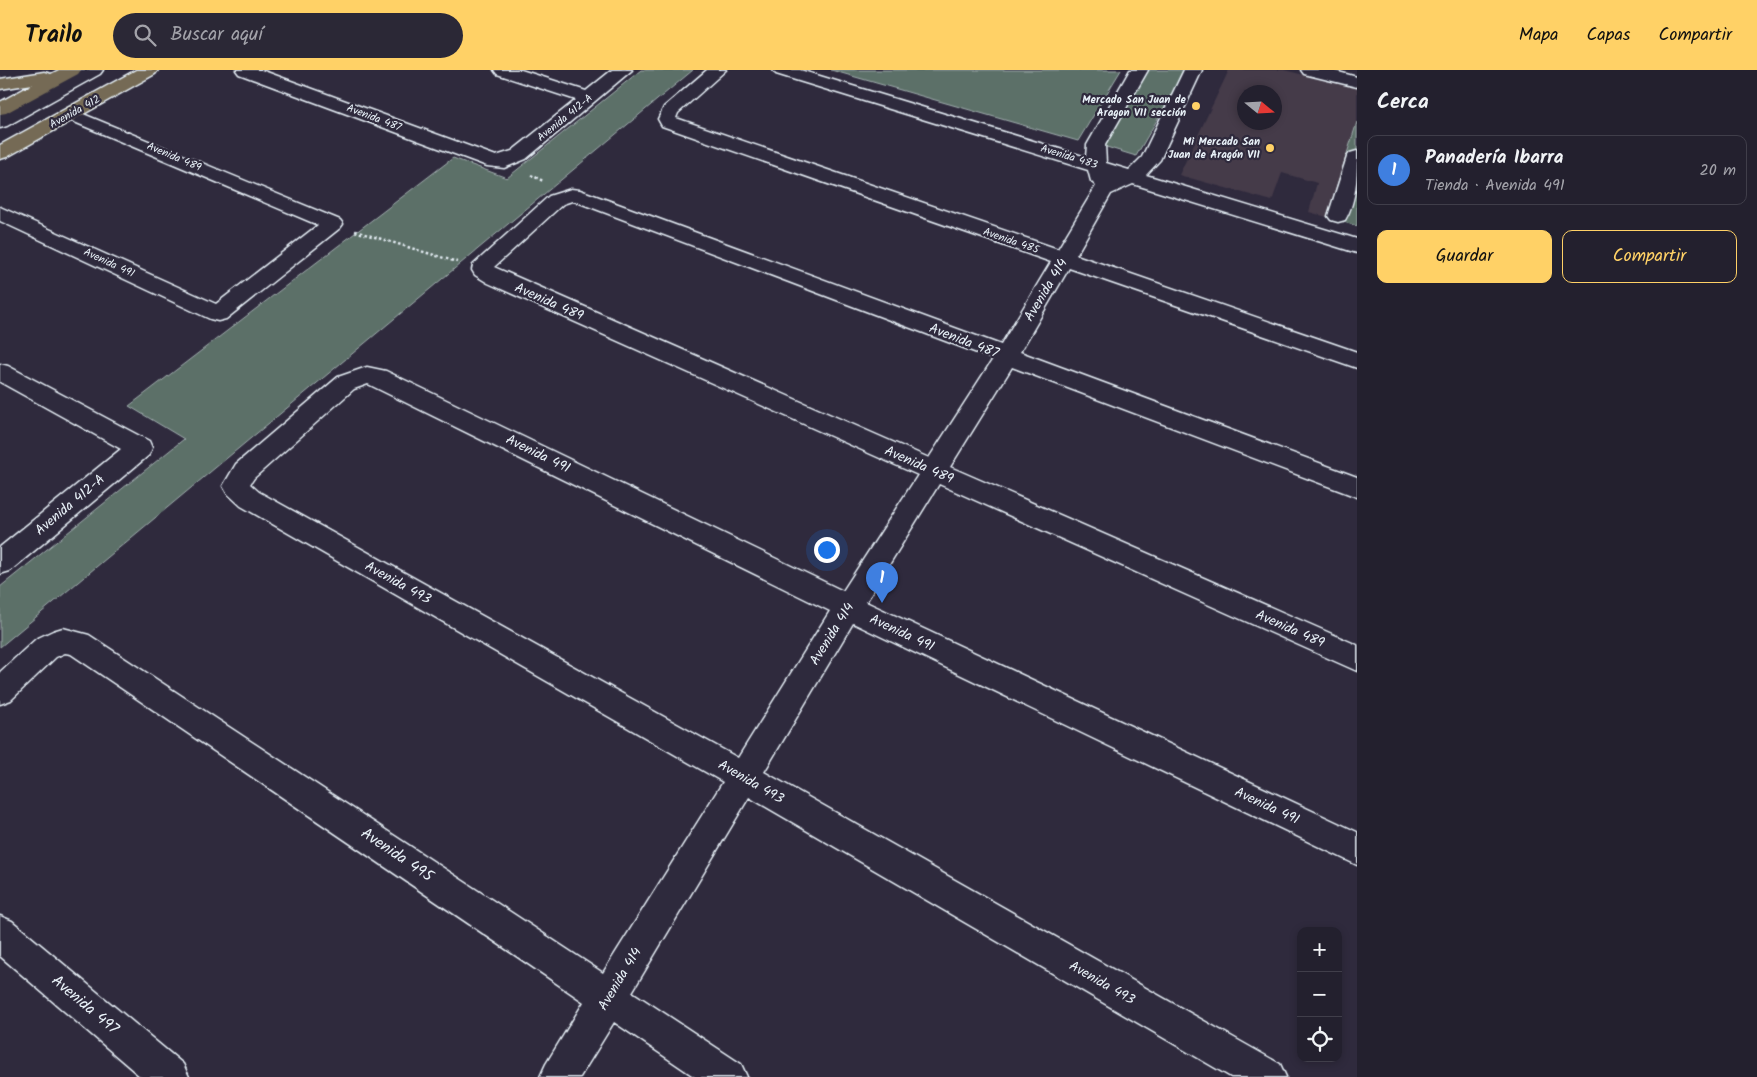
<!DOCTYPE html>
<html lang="es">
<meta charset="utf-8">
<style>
:root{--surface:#23202e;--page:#2b2836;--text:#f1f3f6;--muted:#a3a3aa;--line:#403e4a;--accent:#ffd166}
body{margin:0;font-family:Kalam,sans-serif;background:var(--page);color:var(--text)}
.controls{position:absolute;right:15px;bottom:15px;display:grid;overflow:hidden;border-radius:10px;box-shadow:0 2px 8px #0003}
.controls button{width:45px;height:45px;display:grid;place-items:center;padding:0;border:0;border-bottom:1px solid var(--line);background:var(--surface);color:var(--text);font:25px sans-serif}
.compass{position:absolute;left:1237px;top:15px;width:45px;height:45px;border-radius:50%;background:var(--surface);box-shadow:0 2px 8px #0003;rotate:108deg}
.you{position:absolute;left:826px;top:479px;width:18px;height:18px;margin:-12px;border:4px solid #fff;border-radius:50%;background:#1a73e8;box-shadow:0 0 0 8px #1a73e833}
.badge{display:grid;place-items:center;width:32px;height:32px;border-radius:50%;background:var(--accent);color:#fff;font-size:16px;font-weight:700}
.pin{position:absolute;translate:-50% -41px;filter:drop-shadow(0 1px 2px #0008)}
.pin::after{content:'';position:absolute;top:26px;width:18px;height:15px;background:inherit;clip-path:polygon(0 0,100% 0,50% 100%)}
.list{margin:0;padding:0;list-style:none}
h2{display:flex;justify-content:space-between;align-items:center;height:65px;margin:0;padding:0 20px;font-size:21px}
h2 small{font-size:16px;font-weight:400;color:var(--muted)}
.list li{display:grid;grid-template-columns:32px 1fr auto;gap:15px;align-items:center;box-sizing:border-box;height:70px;margin:0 10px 10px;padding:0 10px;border:1px solid var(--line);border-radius:10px}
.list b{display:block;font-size:19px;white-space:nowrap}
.list p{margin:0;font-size:16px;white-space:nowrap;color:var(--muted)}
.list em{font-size:16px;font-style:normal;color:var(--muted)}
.actions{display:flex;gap:10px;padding:15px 20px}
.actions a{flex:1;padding:11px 0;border:1px solid var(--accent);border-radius:10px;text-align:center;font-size:18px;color:var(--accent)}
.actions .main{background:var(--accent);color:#111}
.icon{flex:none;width:28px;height:28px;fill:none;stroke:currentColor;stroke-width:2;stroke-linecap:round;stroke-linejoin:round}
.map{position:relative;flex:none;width:1357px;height:1007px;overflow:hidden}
header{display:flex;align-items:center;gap:30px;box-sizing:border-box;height:70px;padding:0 25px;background:var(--accent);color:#111}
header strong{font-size:24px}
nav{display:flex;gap:28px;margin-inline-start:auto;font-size:18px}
.search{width:350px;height:45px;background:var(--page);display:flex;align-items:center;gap:12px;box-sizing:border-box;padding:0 18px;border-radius:28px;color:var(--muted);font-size:19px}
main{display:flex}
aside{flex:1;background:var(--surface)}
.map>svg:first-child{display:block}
</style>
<header>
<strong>Trailo</strong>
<div class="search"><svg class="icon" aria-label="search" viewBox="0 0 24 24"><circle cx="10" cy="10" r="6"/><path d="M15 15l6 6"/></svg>Buscar aquí</div>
<nav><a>Mapa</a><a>Capas</a><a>Compartir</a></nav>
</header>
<main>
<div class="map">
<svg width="1357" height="1007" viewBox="0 0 1357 1007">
<rect width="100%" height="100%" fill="#2f2a3d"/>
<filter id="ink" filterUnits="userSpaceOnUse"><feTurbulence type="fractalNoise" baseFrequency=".02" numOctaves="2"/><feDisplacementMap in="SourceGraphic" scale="10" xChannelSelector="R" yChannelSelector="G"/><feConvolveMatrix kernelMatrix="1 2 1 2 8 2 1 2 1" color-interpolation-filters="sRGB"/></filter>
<g filter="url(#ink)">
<path fill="#443a49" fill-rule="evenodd" d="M1229,0H1284L1357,18V52L1327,147L1309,142L1317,113L1282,103L1272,131L1179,105ZM1244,22H1274V52H1244Z"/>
<g fill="#5c6f67" stroke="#a2b0b0">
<path d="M641,0H693L0,577V517L184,369L129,336L453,88L507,108Z"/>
<path d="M831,0H1121L1078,71Z"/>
<path d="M1144,0H1186L1136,86L1100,75Z"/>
<path d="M1357,52V156L1327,147Z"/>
</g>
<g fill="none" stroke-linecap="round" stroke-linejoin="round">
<defs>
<g id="minor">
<path d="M81,0H103L100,4L7,56L0,58V44Z"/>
<path d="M236,0H261L496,86L512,81L576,30L497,4L494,0H521L586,21L612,0H632L526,89L504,98L487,96L239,4Z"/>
<path d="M707,0H726L678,43L676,48L1058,179L1096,116L1091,111L1088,100L776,4L773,0H800L1086,87L1087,75L1130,0H1148L1105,75L1106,93L1129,100L1142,87L1184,0H1202L1160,90L1146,105L1357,169V183L1133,114L1111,124L1076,185L1357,282V298L1069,198L1020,282L1357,407V427L1012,297L950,397L1357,575V601L939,414L866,532L1357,762V795L853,553L764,702L1280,994L1286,1007H1231L749,727L632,922L741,994L747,1007H695L614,952L580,1007H540L546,994L584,932L71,584L65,583L56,587L11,630L0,634V602L36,569L53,561L63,558L89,565L603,903L723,712L241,436L227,423L223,416L236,394L338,307L367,297L386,301L843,521L918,405L488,213L475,205L472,200L473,195L549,126L571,119L580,120L1001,275L1051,192L662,56L658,49L664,37ZM572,131L577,132L993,289L929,388L494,197L563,134ZM368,314L830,541L738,688L259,422L250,414L254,408L354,319Z"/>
<path d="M1301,0H1331L1357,7V17L1304,4Z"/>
<path d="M71,39L340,150L343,154L340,158L226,249L218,251L210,249L0,151V137L216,234L318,155L65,48L62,44L65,40Z"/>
<path d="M1357,81C1357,104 1357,130 1345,150L1338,152L1331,150L1328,146L1347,87L1350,83Z"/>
<path d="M0,294L8,296L149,371L152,378L149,385L10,501L0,504V477L121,379L0,312Z"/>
<path d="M0,846L12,851L183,994L189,1007H141L0,886Z"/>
</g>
<g id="major">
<path d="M59,0H81L78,4L6,43L0,44V32L33,14L0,19V9L44,2L51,4Z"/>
<path d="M136,0H158L155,4L7,87L0,89V75Z"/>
</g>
</defs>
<use href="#minor" stroke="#e8f1f8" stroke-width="3"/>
<use href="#major" stroke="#e8f1f8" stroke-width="3"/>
<g stroke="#e8f1f8" stroke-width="2.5" stroke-dasharray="2.5 2.5" stroke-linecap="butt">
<path d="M531,105L543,111"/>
<path d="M355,161L457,192"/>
</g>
<use href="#minor" fill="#2f2a3d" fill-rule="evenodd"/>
<use href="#major" fill="#746b55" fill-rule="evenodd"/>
</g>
</g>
<g fill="#ffd166" stroke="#2f2a3d" stroke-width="2">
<circle cx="1196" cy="36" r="5"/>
<circle cx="1270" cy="78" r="5"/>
</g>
<g text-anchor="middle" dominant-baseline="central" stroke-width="4.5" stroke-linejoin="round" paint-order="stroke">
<g font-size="11" font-weight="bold" fill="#e8f1f8" stroke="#2f2a3d" text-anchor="end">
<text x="1186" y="30">Mercado San Juan de<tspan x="1186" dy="13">Aragon VII sección</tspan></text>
<text x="1260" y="72">Mi Mercado San<tspan x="1260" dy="13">Juan de Aragón VII</tspan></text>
</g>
<g font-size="11" fill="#e8f1f8" stroke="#2f2a3d">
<text transform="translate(75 42) rotate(-29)">Avenida 412</text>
<text transform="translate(374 48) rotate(21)">Avenida 487</text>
<text transform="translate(565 48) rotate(-39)">Avenida 412-A</text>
<text transform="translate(174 87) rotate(23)">Avenida 489</text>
<text transform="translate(1069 87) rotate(17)">Avenida 483</text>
<text transform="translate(1011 171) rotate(19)">Avenida 485</text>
<text transform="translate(109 193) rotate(25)">Avenida 491</text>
</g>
<g font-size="14" fill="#e8f1f8" stroke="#2f2a3d">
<text transform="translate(1046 220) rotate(-59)">Avenida 414</text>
<text transform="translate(549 232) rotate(24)">Avenida 489</text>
<text transform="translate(964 271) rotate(21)">Avenida 487</text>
<text transform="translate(538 384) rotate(26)">Avenida 491</text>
<text transform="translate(919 395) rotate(24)">Avenida 489</text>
<text transform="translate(70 435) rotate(-40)">Avenida 412-A</text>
<text transform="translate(398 513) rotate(29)">Avenida 493</text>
<text transform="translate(1290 559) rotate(24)">Avenida 489</text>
<text transform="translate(902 563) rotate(25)">Avenida 491</text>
<text transform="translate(832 564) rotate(-58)">Avenida 414</text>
<text transform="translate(751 712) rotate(30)">Avenida 493</text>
<text transform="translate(1267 736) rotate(25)">Avenida 491</text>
<text transform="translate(620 909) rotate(-59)">Avenida 414</text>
<text transform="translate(1102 913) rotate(30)">Avenida 493</text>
</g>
<g font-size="16" fill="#e8f1f8" stroke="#2f2a3d">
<text transform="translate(397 785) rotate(34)">Avenida 495</text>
<text transform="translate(85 935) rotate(40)">Avenida 497</text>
</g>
</g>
</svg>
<div class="controls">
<button>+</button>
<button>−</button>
<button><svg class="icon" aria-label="locate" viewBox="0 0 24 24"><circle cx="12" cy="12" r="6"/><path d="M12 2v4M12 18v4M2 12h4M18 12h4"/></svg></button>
</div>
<svg class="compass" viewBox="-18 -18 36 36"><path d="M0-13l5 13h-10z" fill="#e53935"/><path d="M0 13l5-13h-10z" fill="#a3a3aa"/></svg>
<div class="you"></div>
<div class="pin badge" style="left:882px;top:533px;background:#3f7fe0">1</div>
</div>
<aside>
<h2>Cerca<small></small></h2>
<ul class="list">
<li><span class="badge" style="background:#3f7fe0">1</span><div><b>Panadería Ibarra</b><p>Tienda · Avenida 491</p></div><em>20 m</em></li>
</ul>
<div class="actions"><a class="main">Guardar</a><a>Compartir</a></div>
</aside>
</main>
